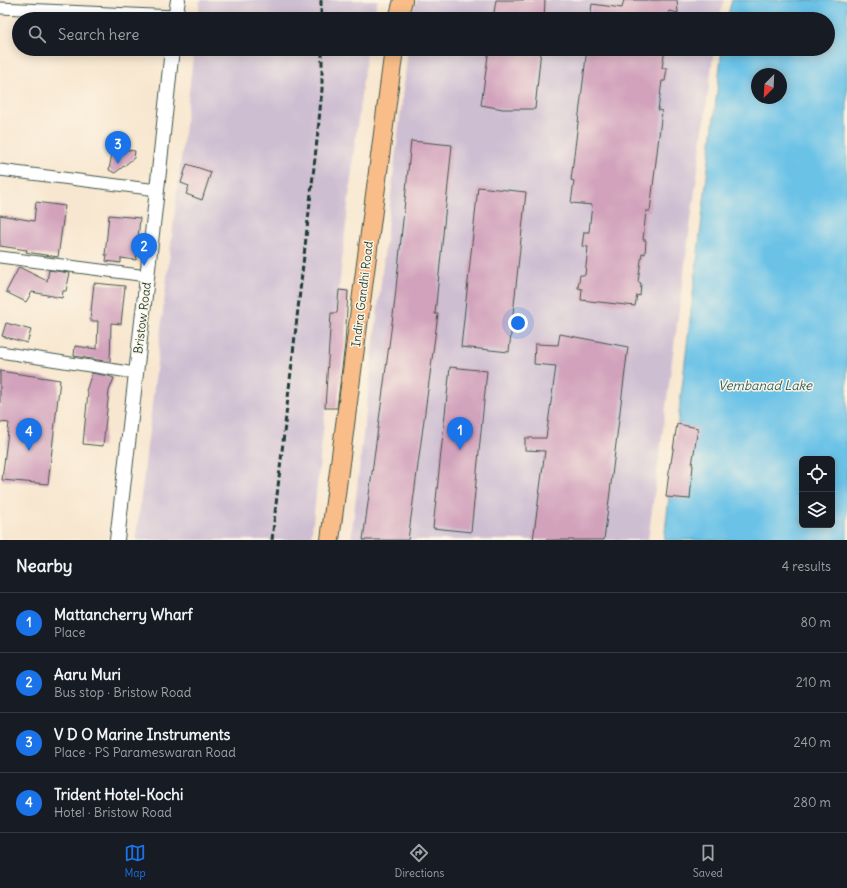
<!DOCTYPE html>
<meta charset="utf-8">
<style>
:root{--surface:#171b24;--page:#20242c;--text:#f1f3f6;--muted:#9ea1a6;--line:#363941;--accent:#1a73e8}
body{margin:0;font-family:Delius,sans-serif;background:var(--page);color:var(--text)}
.controls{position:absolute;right:12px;bottom:12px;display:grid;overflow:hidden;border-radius:6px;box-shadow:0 2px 10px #0003}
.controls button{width:36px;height:36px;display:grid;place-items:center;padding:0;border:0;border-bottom:1px solid var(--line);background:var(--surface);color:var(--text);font:20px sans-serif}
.compass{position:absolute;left:751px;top:68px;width:36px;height:36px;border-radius:50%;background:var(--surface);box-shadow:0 2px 10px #0003;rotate:204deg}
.you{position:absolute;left:518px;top:323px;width:14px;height:14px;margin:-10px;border:3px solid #fff;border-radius:50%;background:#1a73e8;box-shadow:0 0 0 6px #1a73e833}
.badge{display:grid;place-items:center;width:26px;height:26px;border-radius:50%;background:var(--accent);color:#fff;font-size:13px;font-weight:700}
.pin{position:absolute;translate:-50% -33px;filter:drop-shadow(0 1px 2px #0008)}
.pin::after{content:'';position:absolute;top:21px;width:14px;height:12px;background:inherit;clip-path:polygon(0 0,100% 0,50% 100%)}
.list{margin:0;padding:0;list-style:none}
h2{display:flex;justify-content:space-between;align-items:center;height:52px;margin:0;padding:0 16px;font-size:17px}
h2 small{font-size:13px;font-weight:400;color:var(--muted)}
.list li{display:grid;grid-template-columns:26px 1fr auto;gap:12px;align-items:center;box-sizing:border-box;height:60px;padding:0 16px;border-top:1px solid var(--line)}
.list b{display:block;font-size:15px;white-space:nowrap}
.list p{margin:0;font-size:13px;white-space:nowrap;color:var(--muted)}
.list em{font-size:13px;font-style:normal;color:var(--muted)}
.icon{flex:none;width:22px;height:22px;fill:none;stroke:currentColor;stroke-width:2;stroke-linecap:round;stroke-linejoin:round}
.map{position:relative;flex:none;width:847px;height:540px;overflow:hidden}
.search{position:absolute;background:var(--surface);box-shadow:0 2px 10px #0003;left:12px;right:12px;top:12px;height:44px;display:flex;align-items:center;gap:10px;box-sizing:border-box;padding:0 14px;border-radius:22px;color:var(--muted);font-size:15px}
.sheet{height:292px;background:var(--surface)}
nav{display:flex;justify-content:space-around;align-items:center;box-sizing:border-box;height:56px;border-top:1px solid var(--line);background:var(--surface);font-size:11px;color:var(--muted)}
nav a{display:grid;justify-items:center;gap:2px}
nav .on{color:var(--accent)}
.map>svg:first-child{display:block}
</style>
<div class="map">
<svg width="847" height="540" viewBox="0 0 847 540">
<rect width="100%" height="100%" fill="#fcf5e5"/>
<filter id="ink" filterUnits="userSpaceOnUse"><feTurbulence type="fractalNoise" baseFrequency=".025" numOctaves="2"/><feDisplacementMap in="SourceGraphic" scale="8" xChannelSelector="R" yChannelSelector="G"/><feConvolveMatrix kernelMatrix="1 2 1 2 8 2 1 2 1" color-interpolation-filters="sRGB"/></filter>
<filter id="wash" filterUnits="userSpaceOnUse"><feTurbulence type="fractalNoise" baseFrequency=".012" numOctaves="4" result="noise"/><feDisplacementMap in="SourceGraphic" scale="16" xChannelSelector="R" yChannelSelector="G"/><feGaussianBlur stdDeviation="0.9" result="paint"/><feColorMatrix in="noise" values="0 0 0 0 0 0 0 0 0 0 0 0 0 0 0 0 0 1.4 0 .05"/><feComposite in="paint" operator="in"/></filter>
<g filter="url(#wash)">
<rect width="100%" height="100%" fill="#f8e7d0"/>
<g fill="#cebed2">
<path d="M200,0H378L372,19H198Z"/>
<path d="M417,0H724L719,19H412L413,10Z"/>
<path d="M194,49H367L355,143L311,540H136Z"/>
<path d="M408,49H714L648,540H351Z"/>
</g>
<path fill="#6ac2e7" stroke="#44808e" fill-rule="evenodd" d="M732,0H847V540H664L722,49H828V19H727ZM757,74H781V98H757ZM802,459H832V525H802Z"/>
<g id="blocks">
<g fill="#d2a2bc">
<path d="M496,0H545L544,19H493Z"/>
<path d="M624,0H677L678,13L669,11L668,19H590L592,4L622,8Z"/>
<path d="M489,49H541L535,109H503L481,105Z"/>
<path d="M587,49H665L662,68H667L665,81H662L658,110L662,111L650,211H646L643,240H646L645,254L642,253L638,282L641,283L640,296L637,295L635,306L581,300L582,289L578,288L580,275H585L588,247L582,246L584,232H589L592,205L571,203L574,181L571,180Z"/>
<path d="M411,141L452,145L435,314H438L408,540H363L394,308Z"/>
<path d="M113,148L135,151L134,158L115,173L109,170Z"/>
<path d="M187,164L211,172L202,200L186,194L189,186L181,183Z"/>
<path d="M478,187L526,192L509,352L461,347Z"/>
<path d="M36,202L65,206L58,257L26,252L27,250L0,246V215L34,221Z"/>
<path d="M109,215L140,218L136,260L121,258V263L106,261L107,255H105Z"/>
<path d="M19,267L47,281L49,270L70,273L66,291H63L62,298L32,292L26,302L6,292Z"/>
<path d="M94,283L125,286L121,324L111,323L110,362L74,356L75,346L97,349L98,321H90Z"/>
<path d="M339,290L348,291L345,344L337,408H325L331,313H337Z"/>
<path d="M6,323L31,330L27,343L2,336Z"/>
<path d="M560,334L628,347L604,540H533L545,451L525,450V438H546L556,366L534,364L535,344L558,345Z"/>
<path d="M450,367L487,371L471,532L433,528Z"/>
<path d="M0,371L60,380L48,484L2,480L9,423L0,422Z"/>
<path d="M92,373L108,376L114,378L109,391L103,446L83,444L88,392L86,391Z"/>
<path d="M677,424L698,428L692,465H693L690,499L666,497L670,463H671Z"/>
</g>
</g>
</g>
<g filter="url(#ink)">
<use href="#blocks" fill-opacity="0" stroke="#40564b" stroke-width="1"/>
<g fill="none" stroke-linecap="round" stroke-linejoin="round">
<defs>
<g id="minor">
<path d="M0,8L175,16"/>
<path d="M0,170L157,190"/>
<path d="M0,257L147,276"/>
<path d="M0,352L135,373"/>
</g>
<g id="tertiary">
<path d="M175,19L178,0"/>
<path d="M117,540L157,190L172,49"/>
</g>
<g id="trunk">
<path d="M398,19L403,0"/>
<path d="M330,540L394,49"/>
</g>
</defs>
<use href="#minor" stroke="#40564b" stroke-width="13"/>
<use href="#tertiary" stroke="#40564b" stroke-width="16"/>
<use href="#trunk" stroke="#40564b" stroke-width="20"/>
<use href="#minor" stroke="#fff" stroke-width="11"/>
<use href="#tertiary" stroke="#fff" stroke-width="14"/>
<use href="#trunk" stroke="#f8bd89" stroke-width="18"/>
<g stroke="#1f3d34" stroke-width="3" stroke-dasharray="6 3" stroke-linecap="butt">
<path d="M321,0V19"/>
<path d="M272,540L318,131L322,89V49"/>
</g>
</g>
</g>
<g text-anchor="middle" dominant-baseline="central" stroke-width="3" stroke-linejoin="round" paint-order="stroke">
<g font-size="12" fill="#1f3d34" stroke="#fcf5e5">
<text transform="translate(362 294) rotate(-83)">Indira Gandhi Road</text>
<text transform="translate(142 318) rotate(-83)">Bristow Road</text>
</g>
<g font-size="13" font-style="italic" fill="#325e61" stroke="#fcf5e5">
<text x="765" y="385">Vembanad Lake</text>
</g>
</g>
</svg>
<div class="controls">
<button><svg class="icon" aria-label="locate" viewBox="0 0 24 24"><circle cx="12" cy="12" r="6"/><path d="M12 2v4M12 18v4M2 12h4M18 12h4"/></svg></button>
<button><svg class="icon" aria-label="layers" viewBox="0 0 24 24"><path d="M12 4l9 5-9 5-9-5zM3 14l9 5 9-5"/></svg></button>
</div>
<svg class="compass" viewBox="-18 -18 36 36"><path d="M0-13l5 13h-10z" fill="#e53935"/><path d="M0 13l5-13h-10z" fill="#9ea1a6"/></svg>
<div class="you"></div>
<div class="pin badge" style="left:460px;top:450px">1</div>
<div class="pin badge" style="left:144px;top:266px">2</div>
<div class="pin badge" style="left:118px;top:164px">3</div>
<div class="pin badge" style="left:29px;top:451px">4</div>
<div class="search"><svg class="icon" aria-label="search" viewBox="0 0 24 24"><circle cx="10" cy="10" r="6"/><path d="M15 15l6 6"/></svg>Search here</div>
</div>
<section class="sheet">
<h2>Nearby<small>4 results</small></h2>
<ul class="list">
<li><span class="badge">1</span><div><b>Mattancherry Wharf</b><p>Place</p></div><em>80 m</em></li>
<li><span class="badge">2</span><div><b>Aaru Muri</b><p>Bus stop · Bristow Road</p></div><em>210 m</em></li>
<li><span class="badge">3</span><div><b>V D O Marine Instruments</b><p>Place · PS Parameswaran Road</p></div><em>240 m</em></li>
<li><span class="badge">4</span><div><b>Trident Hotel-Kochi</b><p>Hotel · Bristow Road</p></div><em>280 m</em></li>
</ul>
</section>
<nav>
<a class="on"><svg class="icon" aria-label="map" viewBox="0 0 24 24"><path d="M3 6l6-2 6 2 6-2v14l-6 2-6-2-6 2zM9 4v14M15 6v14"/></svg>Map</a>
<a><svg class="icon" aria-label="directions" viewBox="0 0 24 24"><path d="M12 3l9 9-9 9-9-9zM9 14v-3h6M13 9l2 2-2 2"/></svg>Directions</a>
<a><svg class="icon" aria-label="saved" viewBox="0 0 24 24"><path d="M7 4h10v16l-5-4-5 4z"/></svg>Saved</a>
</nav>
